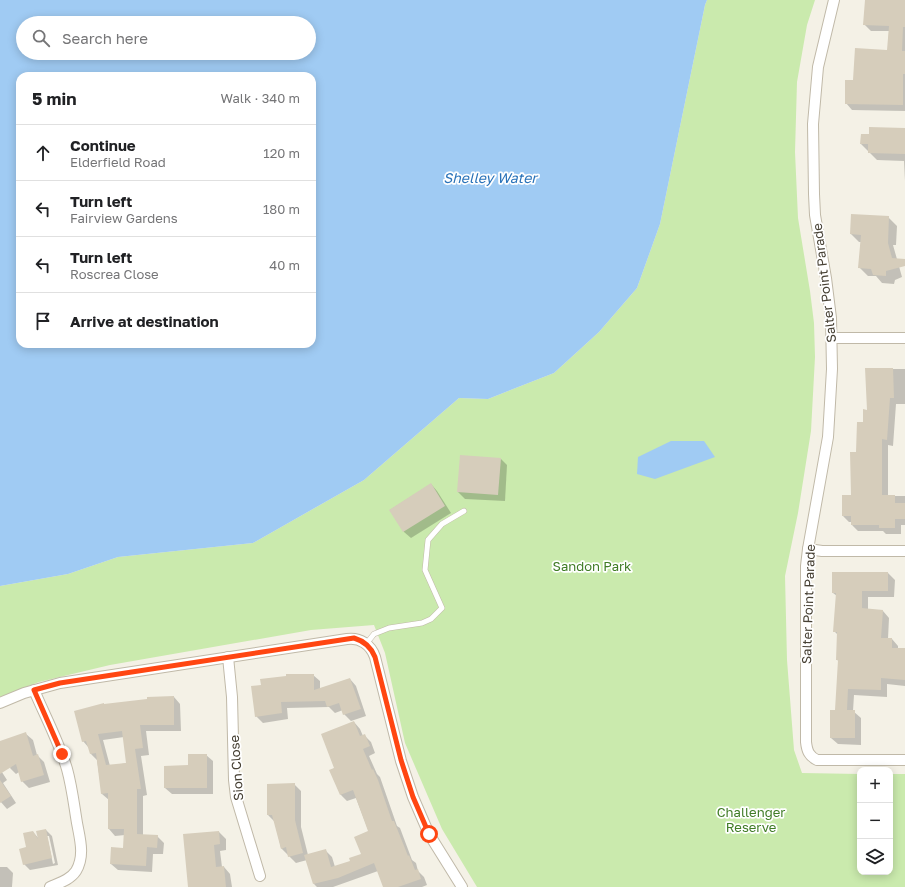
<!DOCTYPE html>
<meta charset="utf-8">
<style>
:root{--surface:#fff;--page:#f2f2f2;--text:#202124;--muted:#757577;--line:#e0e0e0}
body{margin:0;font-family:"Golos Text",sans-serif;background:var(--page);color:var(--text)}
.controls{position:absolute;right:12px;bottom:12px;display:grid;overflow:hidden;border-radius:8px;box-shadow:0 2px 10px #0003}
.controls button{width:36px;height:36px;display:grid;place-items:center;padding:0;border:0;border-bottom:1px solid var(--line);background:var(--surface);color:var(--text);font:20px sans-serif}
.stop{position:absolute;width:12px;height:12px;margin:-9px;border:3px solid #ff4612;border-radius:50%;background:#fff}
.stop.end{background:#ff4612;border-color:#fff;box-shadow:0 1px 4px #0008}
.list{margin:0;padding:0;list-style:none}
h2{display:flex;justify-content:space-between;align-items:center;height:52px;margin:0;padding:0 16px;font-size:17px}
h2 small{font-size:13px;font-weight:400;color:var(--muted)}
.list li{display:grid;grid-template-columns:26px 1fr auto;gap:12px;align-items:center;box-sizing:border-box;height:56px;padding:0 16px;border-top:1px solid var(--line)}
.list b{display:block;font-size:15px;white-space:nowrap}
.list p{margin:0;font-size:13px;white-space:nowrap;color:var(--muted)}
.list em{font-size:13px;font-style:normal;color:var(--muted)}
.icon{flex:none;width:22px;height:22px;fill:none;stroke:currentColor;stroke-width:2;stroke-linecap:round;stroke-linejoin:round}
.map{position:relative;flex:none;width:905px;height:887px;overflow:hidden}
.search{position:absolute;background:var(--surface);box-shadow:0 2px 10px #0003;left:16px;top:16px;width:300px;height:44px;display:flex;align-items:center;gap:10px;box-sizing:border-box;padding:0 14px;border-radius:22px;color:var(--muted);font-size:15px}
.panel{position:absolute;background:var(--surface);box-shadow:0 2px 10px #0003;left:16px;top:72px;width:300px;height:276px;border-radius:12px}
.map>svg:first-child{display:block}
</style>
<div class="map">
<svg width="905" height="887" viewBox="0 0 905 887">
<rect width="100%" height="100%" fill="#f4f1e6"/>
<path fill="#caeaad" d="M707,0H815L807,25L797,82L795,152L798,218L810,291L814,323L815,357L811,431L798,513L785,576L787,660L794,750L802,773L860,774V872H890V774H905V887H477L442,829L405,743L385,653L374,625L311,630L110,665L39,682L0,697V586L68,574L118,557L253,543L364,480L459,398L488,399L554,373L599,332L637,288L660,224L705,5Z"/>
<g fill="#a0cbf3" fill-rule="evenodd">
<path d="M0,0H707L705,5L660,224L637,288L599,332L554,373L488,399L459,398L364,480L253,543L118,557L68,574L0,586ZM23,23H309V53H23ZM20,76H312V344H20Z"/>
<path d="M671,441H704L715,457L655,479L637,474L638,457Z"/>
</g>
<g fill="#0003" fill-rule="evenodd">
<path d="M866,0H905V111L852,110L846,103L854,81L888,51L889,31H871L864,24Z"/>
<path d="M905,129V181L904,161L877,160L861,144Z"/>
<path d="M888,217L897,226L896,245H893L902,277L895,280L894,284L882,283L876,276H868L859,267L861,242H859L851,234Z"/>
<path d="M866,369H905V404H896L893,446L888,445V496H905V525H901V534H886L883,531H858L852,525V522H849L843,516L852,496L857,453L864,423L868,411Z"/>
<path d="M500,458L507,465L505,501L465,499L458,492Z"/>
<path d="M431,484L437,491L451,513L411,538L404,532L390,510Z"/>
<path d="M833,573H888L895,580L894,597H868V610L883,611L889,618L888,639H892L898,646V667H905V686L887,684V697L854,695L853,711L861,718V745L838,744L831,738L836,711L839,661L837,660L838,635L834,631L837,596L833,593Z"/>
<path d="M313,675L320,681V689L350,679L356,686L366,716L351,721L344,714L343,710L335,713L329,707L287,708L288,719L263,723L256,716Z"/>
<path d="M174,697L180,704L181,731H146L149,755L141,756L147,795L143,796V835L157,836L164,843L163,854H153L152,872L118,870L111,864L124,849L125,835L115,836L109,829V800L102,794L97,760L91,754L89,748L83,741ZM124,737L127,763L110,766L103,740Z"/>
<path d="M354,722L360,729L363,736L364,735L371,742L375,753L369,756L377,774L380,777L397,826L400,828L412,860L416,863L418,871L424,877L427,885L422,887H384L378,871L333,887H317L314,884L307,860L296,863L281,848L275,822L268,815L294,784L301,791V827L308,855L325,850L332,857L335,867L352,862L362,854L369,832L356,798L347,801L341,795L331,770L335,768Z"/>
<path d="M26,734L33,740L37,755L44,762L50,782L29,788L22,781L19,772L16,774L10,768Z"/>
<path d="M206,755L213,761V794H172L165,788L189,766Z"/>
<path d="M0,769L7,780L3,783L16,803L7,809L0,801Z"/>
<path d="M46,830L52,836L58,865L30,870L23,863L33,832L40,840ZM47,836H49L55,863L53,864Z"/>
<path d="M219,832L226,839V850L220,851L222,867H224L230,874L232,887H189Z"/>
<path d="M0,867H7L13,873L12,887H0Z"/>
</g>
<g fill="#d6cdbb" fill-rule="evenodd">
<path d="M865,0H905V27H903L902,51H905V74H903V105L845,104V80H853L855,48L887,50L889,26L863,25Z"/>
<path d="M869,127L905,128V154L868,153V144H860L861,134H869Z"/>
<path d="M851,214L889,216L888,243L892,258L905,259V266L886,271V276L873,275L871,269L858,268L861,235L850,234Z"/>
<path d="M865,368H893L894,398H890L887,440L882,439V495H895V503H905V519H895V528H879V525H851V516H842V495H851L850,452H856L857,422H863V409L867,410Z"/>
<path d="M460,455L501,458L498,495L457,492Z"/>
<path d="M431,483L445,506L403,532L389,510Z"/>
<path d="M832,572H888V591H862V608L883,610L881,638H892V648H905V680L881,678V690L848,689L847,710H855V738H830V710H835L838,660H836L837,632H833L836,593H832Z"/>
<path d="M286,674H314V690L350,678L361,709L343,715L339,703L327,707L325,701L281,702L282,713L255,717L251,686L261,685L260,679L286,676Z"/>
<path d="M174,696V725H140L143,748L135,749L141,789H137V834L158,835L157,848L147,847L146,866L110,864L111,847L123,848L124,829H108V793L101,794L96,753L90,754L86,741L82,742L74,711L104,703V704L147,699V697ZM122,731L126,763L106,765L98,734Z"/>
<path d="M354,721L360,736L365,734L370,746L363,749L372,770L373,769L378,780L392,821H394L408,856L409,855L415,870L418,869L421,879L398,887H383L374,863L338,878L313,884L304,855L326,849L331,867L350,861L349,858L361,854L354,837L368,831L353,790L340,795L329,770L334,768L321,734Z"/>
<path d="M26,732L33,756L38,754L44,775L21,782L16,764L0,774V741Z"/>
<path d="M188,754H207V788H164V766L188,765Z"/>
<path d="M0,780L11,796L0,803Z"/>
<path d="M295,783V820L303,853L288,857L286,847L281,849L272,815H267V784Z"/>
<path d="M46,829L52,858L23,865L19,849L26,847L23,833L33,831L38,839L36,831Z"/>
<path d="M219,831L220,844L214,845L216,867L224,866L226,887H188L183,834Z"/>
</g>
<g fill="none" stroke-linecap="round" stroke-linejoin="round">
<defs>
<path id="lane" d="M366,644L374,634L389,628L422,623L431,619L442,608L425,570L428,540L442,524L464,511"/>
<g id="street">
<path d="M834,0L818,67L813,124L814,194L815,215L826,278L831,318L832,369L828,437L808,549L806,566V742C807,751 809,756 817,760H905"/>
<path d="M831,338H905"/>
<path d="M808,549L822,551H905"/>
<path d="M228,657L232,697L234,780L236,797L260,876"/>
<path d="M34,690C45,716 59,742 67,769C72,787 74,805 77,823C80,839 85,856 76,871C70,880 59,883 50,887"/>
<path d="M0,703L24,693L60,683L347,639C360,637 371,645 375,657L401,761L413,797L429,834L462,887"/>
</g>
</defs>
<use href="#lane" stroke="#c0b9a8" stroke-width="6"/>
<use href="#street" stroke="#c0b9a8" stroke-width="12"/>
<use href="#lane" stroke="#fff" stroke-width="5"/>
<use href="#street" stroke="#fff" stroke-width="10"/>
</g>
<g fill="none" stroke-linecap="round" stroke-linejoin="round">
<path stroke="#ff4612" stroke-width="5" d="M62,754L34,690L60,683L354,638C364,641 371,647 375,657L401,760L413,797L429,834"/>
</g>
<g text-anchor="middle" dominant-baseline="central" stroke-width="3.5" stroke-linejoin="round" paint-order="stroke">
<g font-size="13" fill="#474135" stroke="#fff">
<text transform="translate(824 283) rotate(-97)">Salter Point Parade</text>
<text transform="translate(808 604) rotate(-88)">Salter Point Parade</text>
<text transform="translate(236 768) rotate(-94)">Sion Close</text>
</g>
<g font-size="13" fill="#407c26" stroke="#fff">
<text x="592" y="566">Sandon Park</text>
<text x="751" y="812">Challenger<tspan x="751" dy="15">Reserve</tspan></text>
</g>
<g font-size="14" font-style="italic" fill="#2972b8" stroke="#fff">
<text x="490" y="177">Shelley Water</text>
</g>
</g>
</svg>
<div class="controls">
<button>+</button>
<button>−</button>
<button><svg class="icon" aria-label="layers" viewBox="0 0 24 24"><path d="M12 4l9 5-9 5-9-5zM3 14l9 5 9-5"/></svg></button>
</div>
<div class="stop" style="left:429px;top:834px"></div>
<div class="stop end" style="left:62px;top:754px"></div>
<div class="search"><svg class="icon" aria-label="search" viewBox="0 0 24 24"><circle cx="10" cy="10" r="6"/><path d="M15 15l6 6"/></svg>Search here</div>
<section class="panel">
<h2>5 min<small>Walk · 340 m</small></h2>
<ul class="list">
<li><svg class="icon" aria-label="ahead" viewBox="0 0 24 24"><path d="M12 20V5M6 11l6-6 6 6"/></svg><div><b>Continue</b><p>Elderfield Road</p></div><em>120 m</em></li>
<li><svg class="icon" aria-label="left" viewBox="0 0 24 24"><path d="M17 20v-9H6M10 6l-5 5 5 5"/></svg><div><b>Turn left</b><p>Fairview Gardens</p></div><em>180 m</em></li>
<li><svg class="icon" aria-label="left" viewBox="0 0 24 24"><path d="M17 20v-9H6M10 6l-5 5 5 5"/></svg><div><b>Turn left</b><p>Roscrea Close</p></div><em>40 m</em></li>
<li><svg class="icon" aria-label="arrive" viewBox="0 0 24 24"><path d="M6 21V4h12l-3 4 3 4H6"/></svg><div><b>Arrive at destination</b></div></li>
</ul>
</section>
</div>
